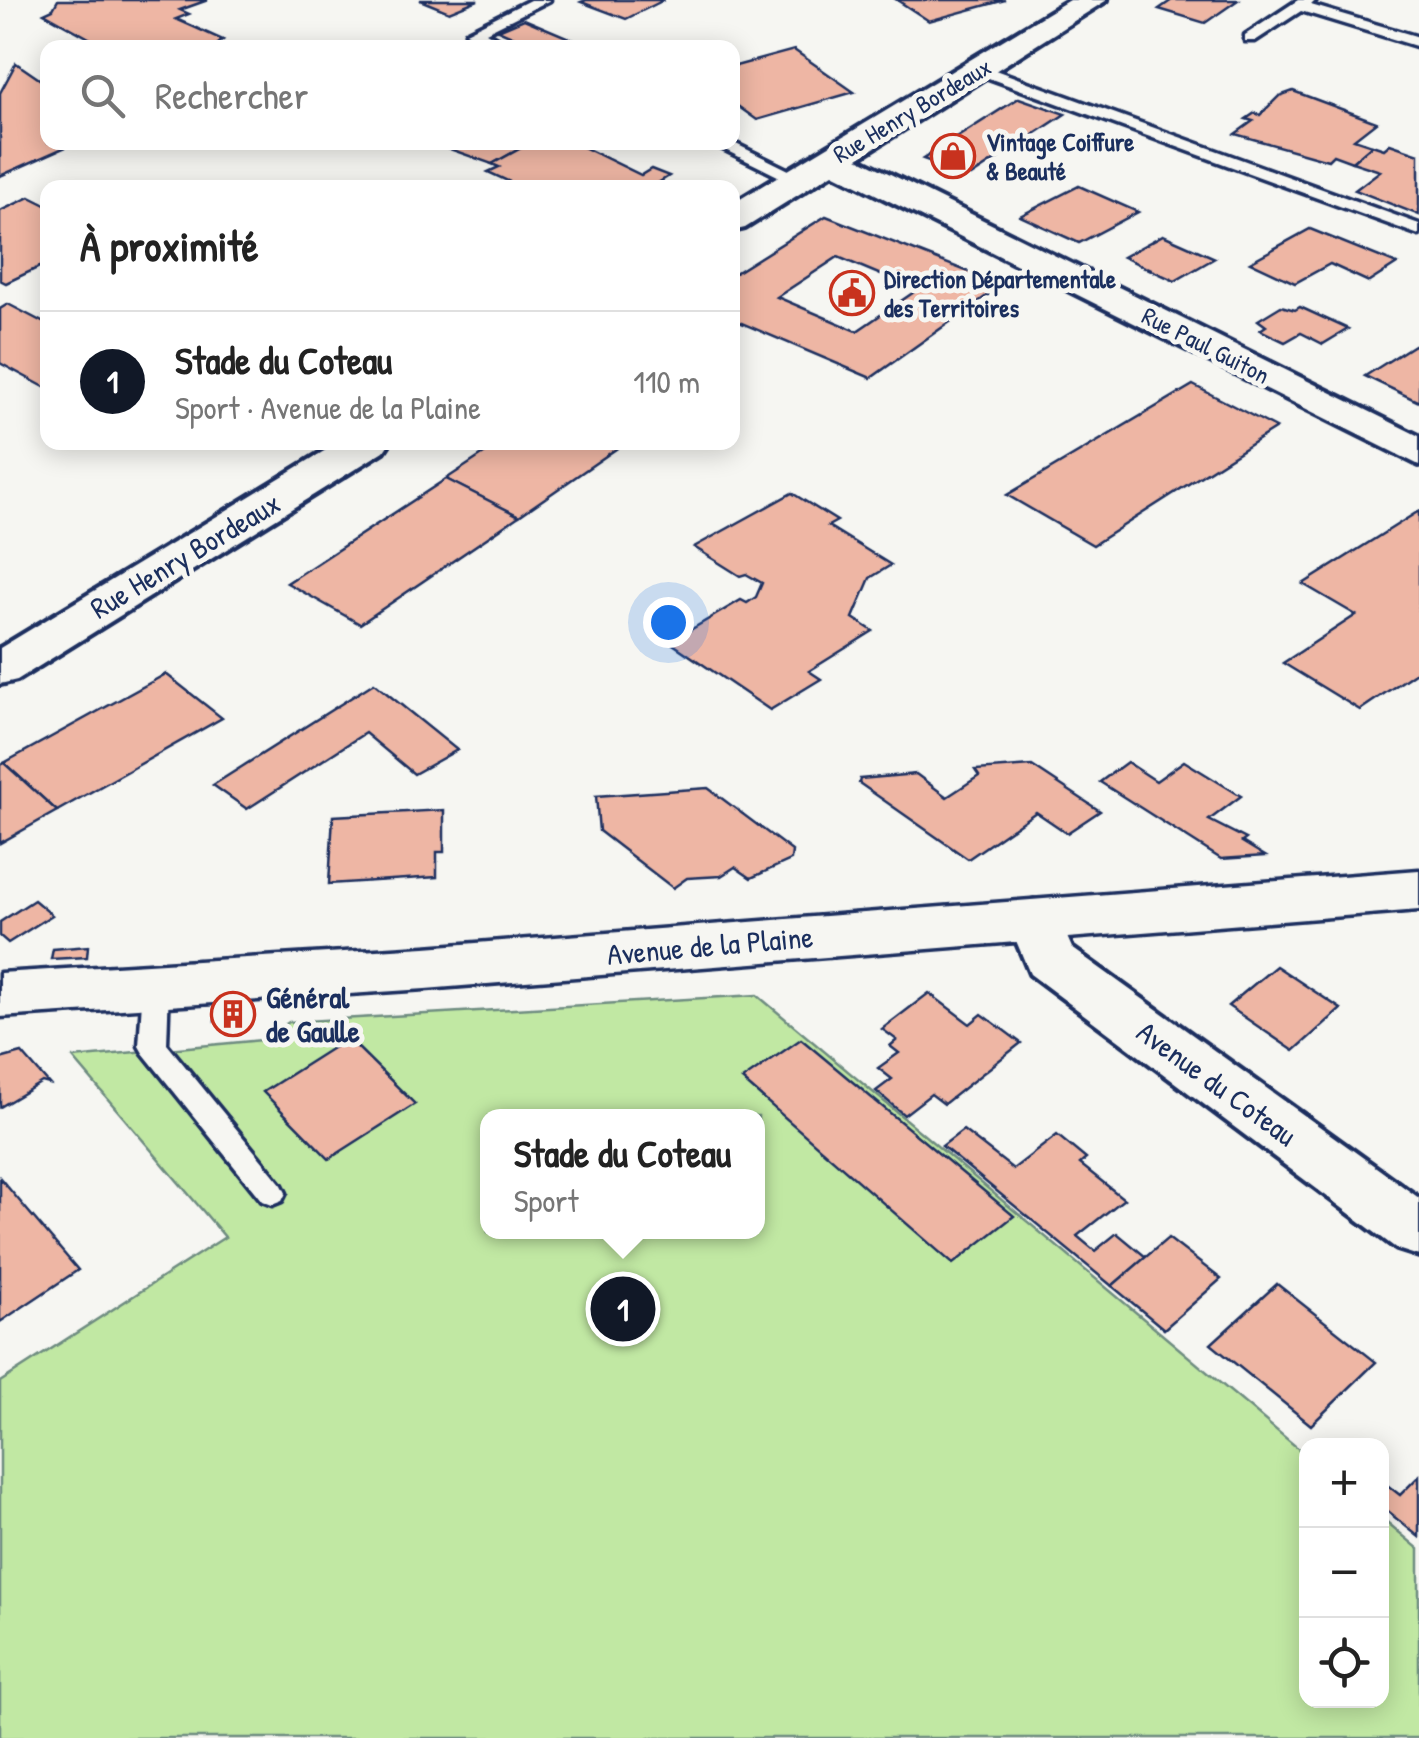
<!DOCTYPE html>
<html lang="fr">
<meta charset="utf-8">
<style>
:root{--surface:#fff;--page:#f6f6f6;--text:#222;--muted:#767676;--line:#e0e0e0;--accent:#111827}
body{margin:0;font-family:"Patrick Hand",sans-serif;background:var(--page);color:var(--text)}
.controls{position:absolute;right:30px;bottom:30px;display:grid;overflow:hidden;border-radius:20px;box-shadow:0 5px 25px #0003}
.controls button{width:90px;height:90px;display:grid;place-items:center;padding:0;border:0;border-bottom:2px solid var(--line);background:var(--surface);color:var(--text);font:50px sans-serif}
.you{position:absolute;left:668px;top:622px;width:35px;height:35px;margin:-25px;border:8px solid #fff;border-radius:50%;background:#1a73e8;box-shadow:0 0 0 15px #1a73e833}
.badge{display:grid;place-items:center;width:65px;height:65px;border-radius:50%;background:var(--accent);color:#fff;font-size:32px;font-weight:700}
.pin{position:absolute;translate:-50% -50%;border:5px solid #fff;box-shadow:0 2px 10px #0006}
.popup{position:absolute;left:480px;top:1109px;width:285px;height:130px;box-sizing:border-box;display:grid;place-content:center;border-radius:20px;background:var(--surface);filter:drop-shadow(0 2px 8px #0005);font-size:32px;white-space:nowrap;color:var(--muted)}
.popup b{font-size:38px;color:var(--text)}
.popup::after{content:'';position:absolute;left:50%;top:100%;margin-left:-20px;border:20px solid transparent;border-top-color:var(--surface)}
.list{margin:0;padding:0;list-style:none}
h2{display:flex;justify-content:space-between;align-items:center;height:130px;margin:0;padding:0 40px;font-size:42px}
h2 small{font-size:32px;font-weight:400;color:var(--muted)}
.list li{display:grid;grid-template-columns:65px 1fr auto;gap:30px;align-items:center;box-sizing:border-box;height:140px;padding:0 40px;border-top:2px solid var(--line)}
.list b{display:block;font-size:38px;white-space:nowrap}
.list p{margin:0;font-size:32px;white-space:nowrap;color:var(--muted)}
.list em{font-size:32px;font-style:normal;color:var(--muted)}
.icon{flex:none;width:55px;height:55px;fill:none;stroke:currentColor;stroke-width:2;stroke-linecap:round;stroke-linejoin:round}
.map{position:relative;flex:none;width:1419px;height:1738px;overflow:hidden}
.search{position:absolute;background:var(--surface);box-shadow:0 5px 25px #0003;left:40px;top:40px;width:700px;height:110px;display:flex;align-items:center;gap:25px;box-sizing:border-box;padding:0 35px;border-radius:20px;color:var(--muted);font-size:38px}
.panel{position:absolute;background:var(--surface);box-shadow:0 5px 25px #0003;left:40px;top:180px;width:700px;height:270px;border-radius:20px}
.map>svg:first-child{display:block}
</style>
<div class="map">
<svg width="1419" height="1738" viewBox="0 0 1419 1738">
<rect width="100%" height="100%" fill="#f6f6f2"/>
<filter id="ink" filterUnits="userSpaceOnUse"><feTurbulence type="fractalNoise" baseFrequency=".01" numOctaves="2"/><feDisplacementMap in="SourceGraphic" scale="20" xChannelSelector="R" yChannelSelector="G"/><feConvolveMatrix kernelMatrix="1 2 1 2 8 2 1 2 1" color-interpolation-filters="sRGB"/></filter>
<g filter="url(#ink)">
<path fill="#c1e8a3" stroke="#6e8c80" stroke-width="2.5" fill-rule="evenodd" d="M757,995L1306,1455V1700H1382V1518L1419,1549V1738H0V1382L225,1237L73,1058L262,1040L289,1022ZM488,1116H758V1232H488Z"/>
<g fill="#eeb6a4" stroke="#1b2f5e" stroke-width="2.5" fill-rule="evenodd">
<path d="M58,0H208L180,10L189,14L176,19L223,40L213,48H107L44,13L53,9Z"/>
<path d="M420,0H478L449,12Z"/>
<path d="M586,0H664L626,19L581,2Z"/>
<path d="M897,0H1005L929,21Z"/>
<path d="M1172,0H1238L1205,23L1159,9Z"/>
<path d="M524,19L581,43L570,48H539L498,30Z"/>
<path d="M794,50L854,92L757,120L732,102V67Z"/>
<path d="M16,63L48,85V142H77L0,176V93Z"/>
<path d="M1293,91L1376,122L1354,139L1372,145L1352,162L1333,155L1328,160L1235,134L1253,121L1246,119L1255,113L1260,115L1279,96Z"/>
<path d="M1019,98L1065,114L971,176L923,159Z"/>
<path d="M430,142H532L492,164Z"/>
<path d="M532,142L564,146L573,142L641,175L651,169L669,176L650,188H523L488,172L499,167L492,164Z"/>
<path d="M1390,144L1419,154V215L1355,190L1380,171L1352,162L1372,145L1384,149Z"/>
<path d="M1079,186L1138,212L1079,243L1020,216Z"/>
<path d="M30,197L48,206V263L6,283L0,280V211Z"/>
<path d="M826,216L1002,285L871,378L732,319V275ZM838,257L917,290L857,331L777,297Z"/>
<path d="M1310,229L1397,264L1369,282L1330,264L1295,283L1250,262Z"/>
<path d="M1163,235L1215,258L1175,281L1123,257Z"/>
<path d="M8,304L48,325V389L0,363V309Z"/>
<path d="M1281,306L1295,310L1300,307L1348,329L1323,344L1301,333L1285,342L1260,330L1266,326L1258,320Z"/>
<path d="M1414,345L1419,348V402L1365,376Z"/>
<path d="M1193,385L1276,428L1093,545L1007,495Z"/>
<path d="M502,442H626L519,516L446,479Z"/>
<path d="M446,479L519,516L360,624L287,583Z"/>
<path d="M792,493L837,521L828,526L891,565L870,578L853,618L873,631L809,671L821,679L770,710L670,642L741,600L747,603L756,597L762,583L746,574L740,576L694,547Z"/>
<path d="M1419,511V670L1360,710L1283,663L1356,615L1303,584Z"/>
<path d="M166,674L222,718L57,811L4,763Z"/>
<path d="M374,683L457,750L414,774L365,733L247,809L213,785Z"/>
<path d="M1184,761L1241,796L1209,820L1246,839L1242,842L1265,856L1221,859L1100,782L1127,762L1156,781Z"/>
<path d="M4,763L57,811L0,843V765Z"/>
<path d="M1032,766L1100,811L1067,833L1036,812L968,859L859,783L860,779L916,774L947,797L979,776L975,770Z"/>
<path d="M708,788L792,851L791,860L751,878L735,867L721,876L687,878L673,888L599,831L596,796Z"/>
<path d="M444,810V852H437V877L329,884L333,816Z"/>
<path d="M34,900L52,915L8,943L0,936V922Z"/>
<path d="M88,946L87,957L51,959L53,949Z"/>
<path d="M1276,966L1341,1009L1294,1051L1228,1006Z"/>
<path d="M929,993L970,1024L982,1014L1021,1043L944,1104L931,1094L904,1115L876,1091L892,1079L878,1068L899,1053L890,1046L897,1040L882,1029Z"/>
<path d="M252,1008L251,1018L215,1021L216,1011Z"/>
<path d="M348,1038L415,1104L329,1159L263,1092Z"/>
<path d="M801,1039L1014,1216L953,1264L742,1080Z"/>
<path d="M22,1053L49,1084L42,1082L0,1107V1059Z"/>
<path d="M963,1130L1013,1169L1057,1135L1086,1159L1080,1164L1124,1199L1077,1236L1095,1251L1117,1233L1146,1257L1112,1286L942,1146Z"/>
<path d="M0,1178L78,1270L0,1322Z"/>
<path d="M1168,1238L1221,1279L1164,1329L1112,1286Z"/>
<path d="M1277,1284L1376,1362L1311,1425L1211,1344Z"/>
<path d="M1419,1476V1537L1382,1507V1481L1400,1495Z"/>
</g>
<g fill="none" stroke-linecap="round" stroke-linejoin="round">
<defs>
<g id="service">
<path d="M530,0H550L486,32L514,48H494L466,32Z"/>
<path d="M1298,0H1316L1311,5L1419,37V47L1301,11L1255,41H1245V35Z"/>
<path d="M972,66H984L1419,224V235L972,72Z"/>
<path d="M709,142H732L807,179L792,183Z"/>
<path d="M156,976L165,979L169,986L167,1044L282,1185L286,1193L282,1201L272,1205L262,1201L143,1053L139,1046L143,986L147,979Z"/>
</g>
<g id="minor">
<path d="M1069,0H1107L858,158L1419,436V465L833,173L745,228L732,231V204Z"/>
<path d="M339,442H390L384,451L17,680L0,684V648Z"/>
<path d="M1034,900L1053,905L1072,948L1419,1198V1256L1397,1249L1030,974L1007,919L1015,905Z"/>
</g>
<path id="secondary" d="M1419,870V910L425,989L0,1017V973L425,947Z"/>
</defs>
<use href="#service" stroke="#1b2f5e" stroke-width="7"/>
<use href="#minor" stroke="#1b2f5e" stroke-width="8"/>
<use href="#secondary" stroke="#1b2f5e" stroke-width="7"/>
<use href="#service" fill="#f6f6f2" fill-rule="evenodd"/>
<use href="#minor" fill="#f6f6f2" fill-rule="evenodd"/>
<use href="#secondary" fill="#f6f6f2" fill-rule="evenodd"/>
</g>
</g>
<defs>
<symbol id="shop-ring" viewBox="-11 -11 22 22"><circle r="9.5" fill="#f6f6f2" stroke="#c8321e" stroke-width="1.5"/><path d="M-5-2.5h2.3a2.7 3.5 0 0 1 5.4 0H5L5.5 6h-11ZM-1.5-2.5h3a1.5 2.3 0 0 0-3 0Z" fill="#c8321e"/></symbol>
<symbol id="civic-ring" viewBox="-11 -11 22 22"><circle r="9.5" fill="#f6f6f2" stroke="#c8321e" stroke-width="1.5"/><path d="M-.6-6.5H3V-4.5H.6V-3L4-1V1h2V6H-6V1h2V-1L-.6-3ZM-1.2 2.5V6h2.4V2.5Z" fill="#c8321e"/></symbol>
<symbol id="building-ring" viewBox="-11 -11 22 22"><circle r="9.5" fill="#f6f6f2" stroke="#c8321e" stroke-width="1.5"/><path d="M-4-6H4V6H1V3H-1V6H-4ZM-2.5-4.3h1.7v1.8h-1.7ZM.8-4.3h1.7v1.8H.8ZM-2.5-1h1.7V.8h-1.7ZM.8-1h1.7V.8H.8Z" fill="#c8321e"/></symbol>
</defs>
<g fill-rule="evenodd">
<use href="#shop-ring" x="928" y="131" width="50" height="50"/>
<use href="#civic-ring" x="827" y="268" width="50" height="50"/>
<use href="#building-ring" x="208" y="989" width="50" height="50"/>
</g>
<g text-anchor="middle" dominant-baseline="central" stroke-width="10" stroke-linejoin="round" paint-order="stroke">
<g font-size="25" fill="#1b2f5e" stroke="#f6f6f2">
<text transform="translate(912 110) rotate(-31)">Rue Henry Bordeaux</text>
<text transform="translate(1206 345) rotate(27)">Rue Paul Guiton</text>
</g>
<g font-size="25" font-weight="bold" fill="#1b2f5e" stroke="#f6f6f2" text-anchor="start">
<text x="986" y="142">Vintage Coiffure<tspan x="986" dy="29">&amp; Beauté</tspan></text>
<text x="884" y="279">Direction Départementale<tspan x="884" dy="29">des Territoires</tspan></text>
</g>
<g font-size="30" fill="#1b2f5e" stroke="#f6f6f2">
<text transform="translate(185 555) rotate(-31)">Rue Henry Bordeaux</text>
<text transform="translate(710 945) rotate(-5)">Avenue de la Plaine</text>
<text transform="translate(1217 1083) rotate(36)">Avenue du Coteau</text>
</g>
<g font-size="30" font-weight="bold" fill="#1b2f5e" stroke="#f6f6f2" text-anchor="start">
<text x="266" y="997">Général<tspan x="266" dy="34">de Gaulle</tspan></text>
</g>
</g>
</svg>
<div class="controls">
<button>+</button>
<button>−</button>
<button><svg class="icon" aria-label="locate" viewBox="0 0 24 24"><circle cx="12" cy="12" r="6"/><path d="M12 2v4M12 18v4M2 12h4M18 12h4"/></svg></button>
</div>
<div class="you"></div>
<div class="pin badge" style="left:623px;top:1309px">1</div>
<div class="popup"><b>Stade du Coteau</b>Sport</div>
<div class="search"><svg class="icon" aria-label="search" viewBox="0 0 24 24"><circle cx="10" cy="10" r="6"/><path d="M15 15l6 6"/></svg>Rechercher</div>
<section class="panel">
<h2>À proximité<small></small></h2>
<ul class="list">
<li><span class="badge">1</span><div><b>Stade du Coteau</b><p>Sport · Avenue de la Plaine</p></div><em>110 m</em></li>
</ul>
</section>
</div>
